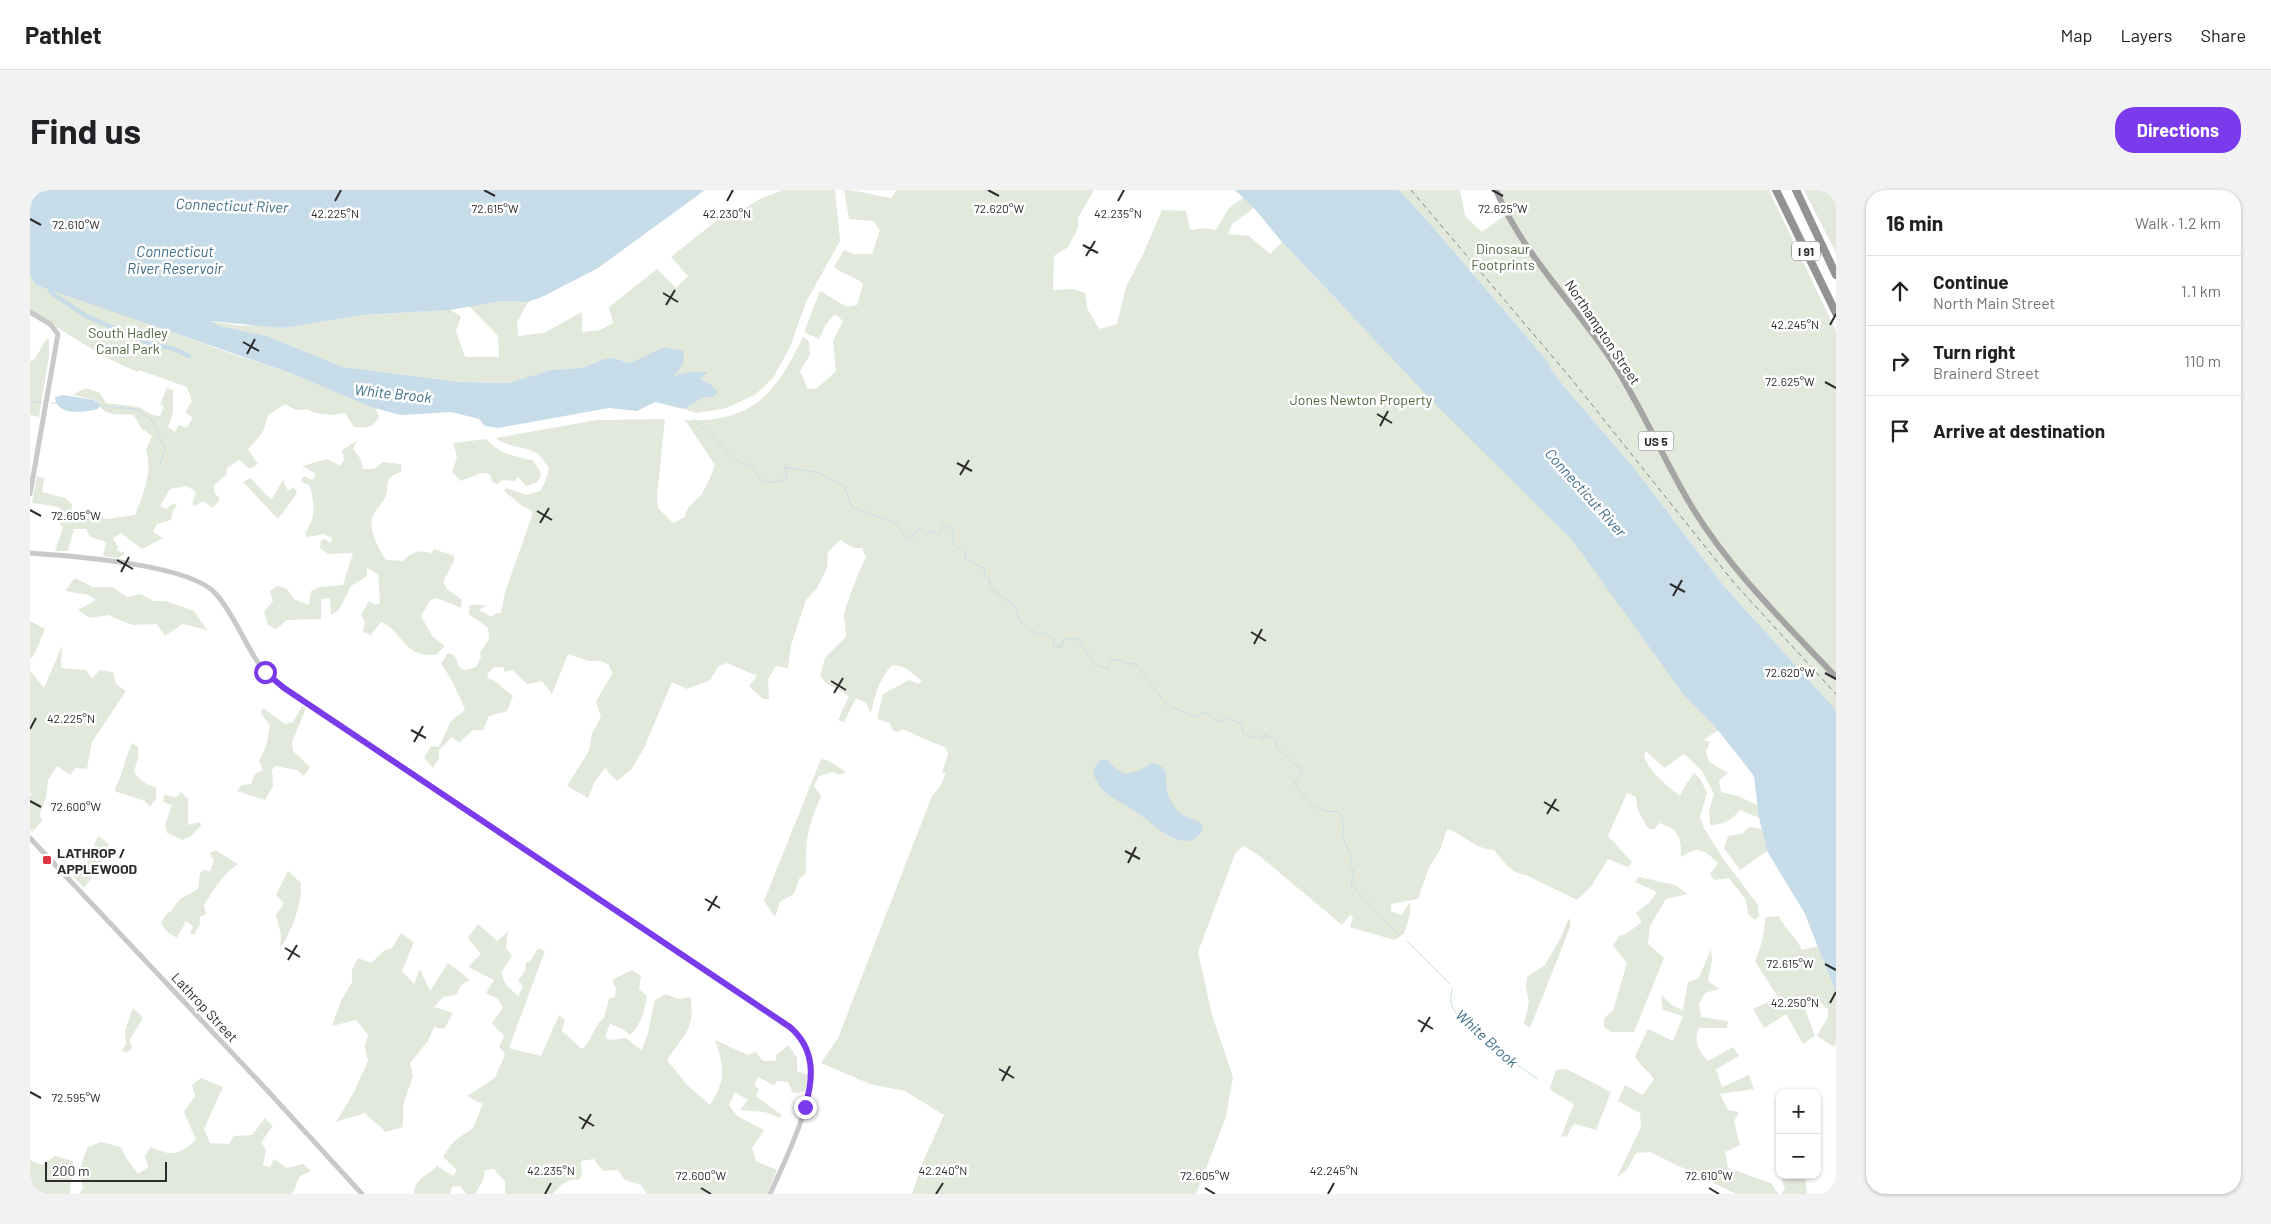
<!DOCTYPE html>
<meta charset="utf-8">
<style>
:root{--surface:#fff;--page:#f2f2f2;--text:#202124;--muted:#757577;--line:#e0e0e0;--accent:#7c3aed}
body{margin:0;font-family:Barlow,sans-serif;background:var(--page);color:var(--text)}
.controls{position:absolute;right:15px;bottom:15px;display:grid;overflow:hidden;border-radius:10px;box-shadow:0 1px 4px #0004}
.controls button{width:45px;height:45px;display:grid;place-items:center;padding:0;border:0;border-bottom:1px solid var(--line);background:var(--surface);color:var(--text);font:25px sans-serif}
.scale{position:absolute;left:15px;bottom:12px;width:122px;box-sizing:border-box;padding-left:5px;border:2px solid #2c2c2c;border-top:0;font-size:14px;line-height:18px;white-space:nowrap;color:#2c2c2c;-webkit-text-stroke:4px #fff;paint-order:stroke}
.stop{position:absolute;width:15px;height:15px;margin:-11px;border:4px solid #7c3aed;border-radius:50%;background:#fff}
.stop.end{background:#7c3aed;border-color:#fff;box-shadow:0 1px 5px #0008}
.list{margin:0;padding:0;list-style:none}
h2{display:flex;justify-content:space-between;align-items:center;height:65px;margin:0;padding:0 20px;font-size:21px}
h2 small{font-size:16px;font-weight:400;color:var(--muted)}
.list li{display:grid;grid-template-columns:32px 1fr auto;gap:15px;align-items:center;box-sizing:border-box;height:70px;padding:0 20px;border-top:1px solid var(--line)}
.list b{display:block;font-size:19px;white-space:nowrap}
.list p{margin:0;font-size:16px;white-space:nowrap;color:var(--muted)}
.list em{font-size:16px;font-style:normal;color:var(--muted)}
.icon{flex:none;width:28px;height:28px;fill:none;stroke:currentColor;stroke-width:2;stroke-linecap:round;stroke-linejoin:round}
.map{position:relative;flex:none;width:1806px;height:1004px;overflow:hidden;border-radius:20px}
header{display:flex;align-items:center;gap:30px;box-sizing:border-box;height:70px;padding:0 25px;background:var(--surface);border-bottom:1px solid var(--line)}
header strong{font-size:24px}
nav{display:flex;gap:28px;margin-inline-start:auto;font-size:18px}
.intro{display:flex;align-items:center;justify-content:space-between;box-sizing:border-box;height:120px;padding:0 30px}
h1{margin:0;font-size:35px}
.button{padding:12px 22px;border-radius:20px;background:var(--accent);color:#fff;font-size:18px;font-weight:700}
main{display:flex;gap:30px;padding:0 30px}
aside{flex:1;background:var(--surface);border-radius:20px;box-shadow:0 1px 4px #0004}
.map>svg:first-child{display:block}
</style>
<header>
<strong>Pathlet</strong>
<nav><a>Map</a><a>Layers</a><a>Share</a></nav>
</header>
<div class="intro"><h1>Find us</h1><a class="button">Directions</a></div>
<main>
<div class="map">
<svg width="1806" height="1004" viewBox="0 0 1806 1004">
<rect width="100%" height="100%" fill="#fff"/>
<g fill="#e2e9da">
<path d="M753,0H805L810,51L776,112L760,157L743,188L726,204L697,218L666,223L654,219L674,207L680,194L669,189L677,182L643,187L634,157L600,173L583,168L574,169L552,178L521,180L478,193L430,192L313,177L237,146L190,136L178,131L213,136L229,135L252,138L334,125L420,120L431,126L426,141L435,167H469L468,146L439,116L471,111L498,112L487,132L488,146L514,143L552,122V142L570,140L583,133L579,117L627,79L646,98L658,86L641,67L696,23L702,26L730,9Z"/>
<path d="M814,0C829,0 845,6 861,8L867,0H1064L1048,28V38L1038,57L1024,66L1023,100L1044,99L1055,103L1057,118L1069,139L1087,134L1096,97L1114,62L1132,20L1156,21L1160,40L1173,38L1186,40L1199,18L1214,7L1224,18L1202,34L1198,44L1219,46L1240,64L1252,52L1315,119L1572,366L1694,536L1674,550L1680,552L1676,561L1679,572L1698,583L1689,590L1691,602L1708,606L1729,616V628L1710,620C1702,630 1693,635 1680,635L1679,620L1684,604L1672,581L1654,564L1634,578L1616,561L1614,565C1619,583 1637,595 1650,606L1653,599L1664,583L1671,590L1677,603L1670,627L1674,638L1694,670L1728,715L1729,726L1725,730L1718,724L1716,710L1699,688L1684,690L1680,684L1688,673C1673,659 1669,655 1651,667C1651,648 1650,639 1629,633L1624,640L1618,638L1608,621L1606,607L1597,603L1578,646L1602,672L1598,677L1578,669L1562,695L1547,710L1496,685C1483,685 1472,670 1464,660C1447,660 1433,644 1417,639L1410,660L1399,677L1388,709L1361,714V721L1371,725L1380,712V725L1374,744L1364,750L1320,737L1323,727L1320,725L1312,735L1227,664L1213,656L1205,664L1168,762L1182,825L1203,887L1196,927L1166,1004H882L892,974L914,925L875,901L840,894L791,873L808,848L902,606L911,595L916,582L912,583L918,564L916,558L872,539L868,542L863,541L860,533L847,529L853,504L879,490L888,494L892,491L874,477L862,475C849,490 845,504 841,523L836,513L826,508L814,532L808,530L819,506L796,493L790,486L795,468L816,447C816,441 815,434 814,427C814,418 831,376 836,367L832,358H824L810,350L798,362L797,378L787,398L776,410L761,455L758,478L746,476L738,489L739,509H733L719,496L727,486L697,473L689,476L680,490L657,499L642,492L614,558L601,580L587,591L575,578L565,591L558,608L537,596L559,561L562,543L571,527L566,511L582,484L579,475L571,471H559L538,464L522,504L512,491L497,494L483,480L475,482L473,477H464L457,484L458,488C465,489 476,501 483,506L477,521L459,526L453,540H443L429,553L422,547L409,560V568L403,578L394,568L401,556L409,557L421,531L435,520C427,501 423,490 411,474L418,463L424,465L430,478L435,480L446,477L451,467L450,463L459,449L458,438L439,424L440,415H457L449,420L462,427L466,423H471L475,402L502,326V321L492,316L474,301L476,298L497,305L510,301L516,290L519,278C515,273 511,266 506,263C493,255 477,258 466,248L567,230L635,229L627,306L628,318L643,333L655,327C657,313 667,312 673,302C678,294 681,284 685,275L655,230C723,233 746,203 773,147L779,151L780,165L770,181L778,199H786L806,181L803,151L813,131L805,124L796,134L789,149L774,142L790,101L817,117L827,115L833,94C822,84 813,85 804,77L814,60L824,64H842L850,40L843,31L819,29Z"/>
<path d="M1369,0H1430L1435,26L1452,42L1474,26L1466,0H1739L1806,141V520L1694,396L1604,278L1534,196L1520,178L1519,173L1396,29Z"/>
<path d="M1774,0H1806V63Z"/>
<path d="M0,85L6,95L43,105L188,159L260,183L345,218L349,227C342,239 337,238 324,237L315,223L303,225L285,223L277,219L266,220L255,214L238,225C236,240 228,249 218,259L228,274L220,279L209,270L197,278V284L184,295V302L190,309L183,318L173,311L165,316L162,314L166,302L157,296L140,299L130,316L136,319L144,313L147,316L143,320L141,330L127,334L123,342L133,348L112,359L91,343L83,348L88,357L87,361L94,362V365L87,368L73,366L76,352L60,347L56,339H44L38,361H25L33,338L30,334L31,322L29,317L2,313L7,286L14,288L12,302L35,308L42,314L41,327L66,326L76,329L105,325C113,305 123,282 116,260L122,246L111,238L104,225C87,224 75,228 66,210L42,205L55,198L70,203L76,213L109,217L122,225L130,226L134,217L130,214L137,198L143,200V223L138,237L145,242L149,235L156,238L163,228L155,222L162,211L157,197L109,180L107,182L75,167L0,121Z"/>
<path d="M19,148V166L9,227L0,225V171L4,170L16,150Z"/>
<path d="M456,249C470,264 483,266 502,270C513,282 515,292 496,296L488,287L484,291L473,290L467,294L462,292L460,284L451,283L431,291L422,282L427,267L423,253Z"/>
<path d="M327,251L323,259L330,268L333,279H344L353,272L371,274V282C352,288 360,294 356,306C353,313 346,319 343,326C337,338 349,359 356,370L373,371C383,361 388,360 402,363L404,359L424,366V371L413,392L417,399L432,410L431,418L407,408L400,410L391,426L402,446L415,456L406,465C371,467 375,442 351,432L341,445L333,442L335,432L331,425L339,411L346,415L350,413L348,384L337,378V386L321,396L309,420L301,425L300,408L291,409V429L257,430L246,439L238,435L234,422L243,411L240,401L247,396L256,398L264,409L279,415L281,401L290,397L313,395L323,363L298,364L290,358L291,350L295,349L300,353L303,349L294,344L277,347L275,343C287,325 284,316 280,296L271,291L274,286L283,290L286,284L272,276L297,269L310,276L314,270L312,260Z"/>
<path d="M221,288L235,304L242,309L253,290L258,301L264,297L267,303L248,329L213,292Z"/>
<path d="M45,388L63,397H82L97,407L110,404L124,411H135L164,421L177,440L152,434L135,446L127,434L102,435L78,425L60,428L48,420L66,410L59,405L35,401Z"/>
<path d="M0,431L15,439L4,465L0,469Z"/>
<path d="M32,456L31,478L56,480L62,488L70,480L83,482L86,494L96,501L62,552L57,579L45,578L40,585L27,576L18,590L16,608L10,623L12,631L2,642L0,639V606L2,604L0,603V481L14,498Z"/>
<path d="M272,516L276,518L262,552L263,561L280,577L274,586L267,580L245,576L242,580L243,596L235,610L207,601L212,595L221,594L225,584L233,580L229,571L236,557L240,536L231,523L233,518L255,534L263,532Z"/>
<path d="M102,553L108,557V569L104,581C109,590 116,595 126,597V608L120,617L115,611L84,601C92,586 95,569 102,553Z"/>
<path d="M791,569L799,571L816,582L809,585L803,582L789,586L784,596L791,606C778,636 775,650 776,683L769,689L764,704L750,712L745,727L734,711Z"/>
<path d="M151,602L158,609V635L170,632L171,636L161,646L153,650L137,643L135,635L142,615L133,612L134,605L146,607Z"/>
<path d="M1719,637L1732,639L1737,661L1710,680L1694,658L1698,646L1712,644Z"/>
<path d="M68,646L79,654C78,667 62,688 54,698L43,686L57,673Z"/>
<path d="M185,660L208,674C194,683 183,700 174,715L176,724L170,727V734L164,745L160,743L163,736L156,731L147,748L136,741L131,733L136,724L140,722L150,709L168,699L170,682L174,680L180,681L184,671L180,663Z"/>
<path d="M258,681L271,693C272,715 262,740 250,759L251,745L246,725L254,713L246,705Z"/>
<path d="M1609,687L1645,695L1658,704L1636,709L1620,736L1618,754L1634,768L1604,842H1581L1574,837V828L1583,821L1597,773L1583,756L1589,746L1596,744L1612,732L1606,723L1619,713L1627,702L1605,692Z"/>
<path d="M1749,726C1755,739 1766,747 1772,760L1788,756L1806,802V854L1804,857L1787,846L1798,827V819L1787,810L1775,819L1785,846L1773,854L1756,824L1734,838L1723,819L1748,807L1725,771L1732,752L1736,727Z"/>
<path d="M1539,728L1541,735L1500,838L1494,834L1499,812L1496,797L1497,787L1515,775L1530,749Z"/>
<path d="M448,734L467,751L478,741L476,758L482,766L471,783L476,795L488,806L493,796L488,791L495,781L496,773L501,770L508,758L515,761L479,858L511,866L529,825L535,830L532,841L552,859C563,851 563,835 574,828L579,809L585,807L586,798L582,790L602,780L611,786L609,799L617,806C615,820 611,835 600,845L591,838L580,834L575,847L579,850L596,848L611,860C619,849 621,824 625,810L636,804L648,809L660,807C666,838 654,845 637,870L658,896L680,915C696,889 695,879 685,850L718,865L726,862L733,871H746V865L758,855L767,867V881L778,885L775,902L763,903L758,892L746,891L745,896L728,887L724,895L729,899L726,906L752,925L750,928L735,922L710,920L718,910L705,902L699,915L707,926L734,940L722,958L726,971L747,980L737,1004H617L611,995L595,990L588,980L573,981L564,969L551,971L552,985L549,990C537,988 531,995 523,1004H475V992L464,979L455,980L453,990L445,1004H436L430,996L422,997L420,1004H384C384,989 398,985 407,976L423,986L427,980L413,967L423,952L443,938L453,914L437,906L465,888L475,864L469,857L474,846L462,833L473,818L468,809L456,803L464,790L438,777L451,764L438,748Z"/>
<path d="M371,743L384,752L372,781L384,794L390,779L400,801L418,773L440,790L431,795L426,805L413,807L404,817L423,823L414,839L404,837L398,851L380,873L383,886L373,915V937L355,942C349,933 341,931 335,923L306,932L324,902L338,871L335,856L338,845L326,830L302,836L311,811L322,792V780L328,768L341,773L355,760L362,758Z"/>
<path d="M1681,759L1682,770L1678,791L1689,799L1675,803L1669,814L1671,827L1698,831L1697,838H1669C1663,852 1669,861 1678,871L1703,857L1709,866L1686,879L1692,897L1719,885L1724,899L1690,904L1698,920L1709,922L1704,931L1710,955L1695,962L1698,978L1741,993L1748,1004H1706L1620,962L1606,963L1596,981L1587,987L1611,937L1610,923L1588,911L1595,895L1612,905L1624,890C1619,880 1610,877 1605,866L1618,839L1643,851L1653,826L1633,820L1631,804L1643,816L1653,820L1658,792L1669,788Z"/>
<path d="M103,818L113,828L99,851L102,857L98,862L92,861L96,854L95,840Z"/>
<path d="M1536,879L1581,902L1566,940L1544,934L1537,946L1531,947L1544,914L1522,901L1520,897L1526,880Z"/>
<path d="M171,888L193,897L174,939L180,953L199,954L204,946L222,945L235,928L243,936L231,952L236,960L233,975L240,977L244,969L257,978L273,974L281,981L270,986L262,1004H50L53,997C47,982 52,971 58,957L71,952L91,957L96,968L108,984L118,977L115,966L121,957C143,967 148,965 166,950L154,922L165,906L162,895Z"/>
<path d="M25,966L43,971L40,1004H0V970L12,975Z"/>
<path d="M1761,985H1775L1777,1004H1751L1755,999L1751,987Z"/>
</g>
<g fill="#c6dce9">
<path d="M0,0H675L568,78L514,106L498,112L471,111L420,120L334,125L252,138L180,131L190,136L237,146L313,177L430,192L478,193L521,180L552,178L574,169L583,168L600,173L634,157L654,161L653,174L644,186L658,182H678L670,189L680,194L688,202L682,207H674L654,219L625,212L607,221L579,218L468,238L455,236L449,229L421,222L371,225L341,217L260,183L6,95L0,85Z"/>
<path d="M1205,0H1369L1396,29L1519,173L1520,178L1534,196L1604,278L1694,396L1806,520V802L1774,722L1737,661L1729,628L1724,586L1683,534L1654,505L1542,350L1410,219L1252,52L1224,18Z"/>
<path d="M33,205L64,210L70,214L68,219C55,222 26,227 25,207Z"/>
<path d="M1071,570H1077L1086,579L1095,584L1109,581L1122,573C1142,577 1134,589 1137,601C1139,607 1144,618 1149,622C1154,628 1164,628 1170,633L1173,639C1158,668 1126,637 1111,625C1093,612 1069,606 1063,582L1066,575Z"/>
</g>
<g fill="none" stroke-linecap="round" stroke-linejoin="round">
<g stroke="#c6dce9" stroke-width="1">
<path d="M0,213L12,212"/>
<path d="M22,213H26"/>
<path d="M70,216L105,219L121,229L135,258L130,275"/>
<path d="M663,229L707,270L724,278C728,294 743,295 757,288L755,277L789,283L814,296L822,317L865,333L879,351L889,338L899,345L901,341L908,344L914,335L924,340L923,353L936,365L935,369L955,379L954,385L960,389L959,397L985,416L990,432L1008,444L1015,443L1024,449L1023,454L1031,458L1034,449H1048L1065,475L1077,479L1081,470C1090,469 1097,475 1106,474L1137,515L1165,527L1175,522L1189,532L1197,527L1211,534L1214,543"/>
<path d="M1217,545L1223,548L1226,544L1233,549L1235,545L1247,550L1246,558C1257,565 1262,574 1273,580L1264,593C1276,608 1286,625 1308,621L1312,627L1314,643L1312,646L1322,669L1320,675L1324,682L1321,695L1369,745"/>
<path d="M1377,751L1420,794"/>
<path d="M1422,798C1422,803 1420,809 1421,813C1424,832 1491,878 1508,889"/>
</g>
<path stroke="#c6dce9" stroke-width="4.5" d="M20,100L23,104L56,126L122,155L142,158L159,166"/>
<g stroke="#c9c9c9" stroke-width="5">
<path d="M0,122L20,134L28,144L0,304"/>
<path d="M0,363C41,366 161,374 186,404C209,430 217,465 242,489L764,841C773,850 780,861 781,875C785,910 755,971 740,1004"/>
<path d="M0,648L236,899L332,1004"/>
</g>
<path stroke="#a4a4a4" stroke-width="6" d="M1466,0C1490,60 1544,114 1580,168C1611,215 1633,269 1662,317C1700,380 1756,434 1806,487"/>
<g stroke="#939393" stroke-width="8">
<path d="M1746,0L1806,123"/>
<path d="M1766,0L1806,85"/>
</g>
<path stroke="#818181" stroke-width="1" stroke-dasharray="5 4" stroke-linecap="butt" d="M1381,0L1539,186L1705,394L1806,504"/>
</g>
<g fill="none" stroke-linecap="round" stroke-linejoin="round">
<path stroke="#7c3aed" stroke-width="6" d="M235,482L254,498L760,837C785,859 784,887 775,917"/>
</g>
<path fill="none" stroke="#2c2c2c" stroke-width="2" d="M454,0L465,6M958,0L969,6M1462,0L1473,6M305,11L311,0M697,11L703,0M1088,11L1094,0M0,29L11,35M1053,55L1068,63M1056,66L1065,51M633,103L648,112M636,115L645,100M1800,135L1806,124M213,152L229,161M217,164L225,149M1795,192L1806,198M1347,224L1362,233M1350,236L1358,221M927,273L942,281M930,285L939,270M0,320L11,326M507,321L522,330M510,333L519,318M87,370L103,379M91,382L99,367M1640,394L1655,402M1643,406L1652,390M1221,442L1236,451M1224,454L1232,439M1795,483L1806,489M801,491L816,500M804,503L813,488M0,539L6,528M381,540L396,548M384,552L393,536M0,611L11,617M1514,612L1529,621M1517,624L1526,609M1095,661L1110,669M1098,673L1106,657M675,709L690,718M678,721L687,706M255,758L270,767M258,770L267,755M1795,774L1806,780M1800,813L1806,802M1388,830L1403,839M1391,842L1400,827M969,879L984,888M972,891L980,876M0,902L11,908M549,927L564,936M552,939L561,924M671,998L681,1004M1175,998L1185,1004M1679,998L1689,1004M515,1004L521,993M906,1004L913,993M1298,1004L1304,993"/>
<rect fill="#dc3543" stroke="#fff" stroke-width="2" x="12" y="665" width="10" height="10" rx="2.5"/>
<g text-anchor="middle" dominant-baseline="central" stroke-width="5" stroke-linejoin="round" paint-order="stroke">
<g fill="#fff" stroke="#6b6b6b" stroke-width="1">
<rect x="1762" y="51.5" width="28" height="19" rx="4"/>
<rect x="1608.5" y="241.5" width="35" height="19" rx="4"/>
</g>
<g font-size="12" font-weight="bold" fill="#2c2c2c">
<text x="1776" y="61">I 91</text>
<text x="1626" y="251">US 5</text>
</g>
<g font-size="14" fill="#50653c" stroke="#fff">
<text x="1473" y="58">Dinosaur<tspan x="1473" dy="16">Footprints</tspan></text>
<text x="98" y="142">South Hadley<tspan x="98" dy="16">Canal Park</tspan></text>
<text x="1331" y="209">Jones Newton Property</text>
</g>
<g font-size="14" fill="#2c2c2c" stroke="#fff">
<text transform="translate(1573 142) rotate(56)">Northampton Street</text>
<text transform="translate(175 817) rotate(47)">Lathrop Street</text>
</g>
<g font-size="14" font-weight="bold" fill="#2c2c2c" stroke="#fff" text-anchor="start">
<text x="27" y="662">LATHROP /<tspan x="27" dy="16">APPLEWOOD</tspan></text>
</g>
<g font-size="15" font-style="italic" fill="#3e6d89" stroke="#fff">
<text transform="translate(202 15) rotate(2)">Connecticut River</text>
<text x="145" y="61">Connecticut<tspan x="145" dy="17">River Reservoir</tspan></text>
<text transform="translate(363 203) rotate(6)">White Brook</text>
<text transform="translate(1556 302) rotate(48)">Connecticut River</text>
<text transform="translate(1457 848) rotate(42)">White Brook</text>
</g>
</g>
<g font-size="12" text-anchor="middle" fill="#2c2c2c" stroke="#fff" stroke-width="5" stroke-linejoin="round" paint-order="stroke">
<text x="465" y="23">72.615°W</text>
<text x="969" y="23">72.620°W</text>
<text x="1473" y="23">72.625°W</text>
<text x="305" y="28">42.225°N</text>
<text x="697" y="28">42.230°N</text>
<text x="1088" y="28">42.235°N</text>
<text x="46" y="39">72.610°W</text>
<text x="1765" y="139">42.245°N</text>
<text x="1760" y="196">72.625°W</text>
<text x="46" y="330">72.605°W</text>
<text x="1760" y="487">72.620°W</text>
<text x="41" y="533">42.225°N</text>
<text x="46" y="621">72.600°W</text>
<text x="1760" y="778">72.615°W</text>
<text x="1765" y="817">42.250°N</text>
<text x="46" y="912">72.595°W</text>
<text x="521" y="985">42.235°N</text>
<text x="913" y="985">42.240°N</text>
<text x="1304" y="985">42.245°N</text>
<text x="671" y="990">72.600°W</text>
<text x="1175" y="990">72.605°W</text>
<text x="1679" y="990">72.610°W</text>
</g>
</svg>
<div class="controls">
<button>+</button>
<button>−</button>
</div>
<div class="scale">200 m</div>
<div class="stop" style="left:235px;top:482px"></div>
<div class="stop end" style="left:775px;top:917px"></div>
</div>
<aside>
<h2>16 min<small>Walk · 1.2 km</small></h2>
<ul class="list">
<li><svg class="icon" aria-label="ahead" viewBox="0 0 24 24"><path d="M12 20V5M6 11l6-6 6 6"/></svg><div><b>Continue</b><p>North Main Street</p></div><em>1.1 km</em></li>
<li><svg class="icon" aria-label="right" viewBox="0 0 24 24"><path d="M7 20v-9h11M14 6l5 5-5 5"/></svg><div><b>Turn right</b><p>Brainerd Street</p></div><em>110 m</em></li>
<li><svg class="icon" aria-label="arrive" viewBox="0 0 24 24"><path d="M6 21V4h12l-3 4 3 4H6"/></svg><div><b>Arrive at destination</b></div></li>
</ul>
</aside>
</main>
